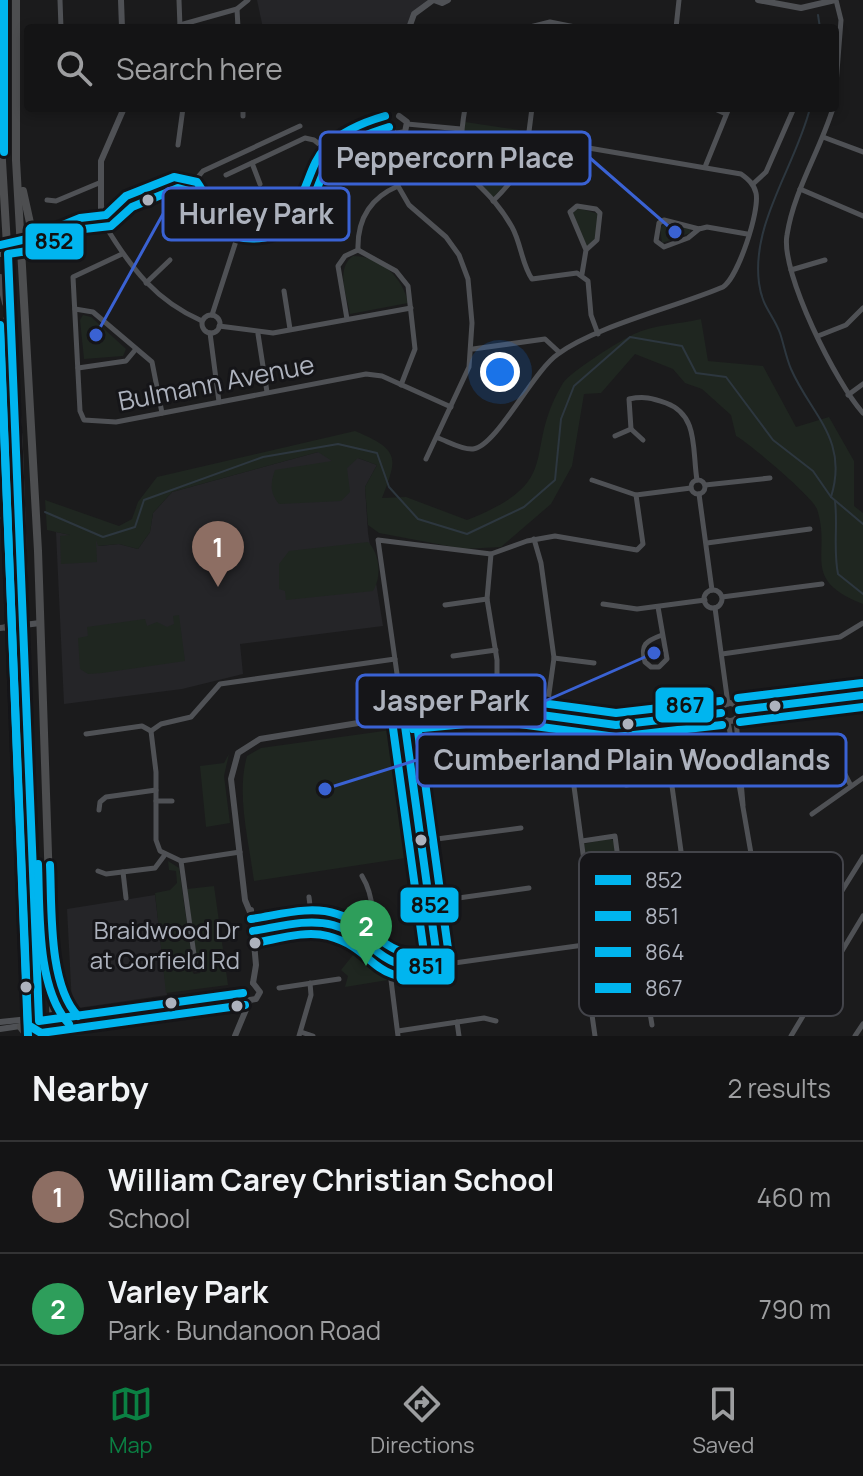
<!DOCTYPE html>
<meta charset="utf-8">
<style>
:root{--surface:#141415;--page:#212122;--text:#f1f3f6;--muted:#9d9ea0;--line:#333334;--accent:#0b8043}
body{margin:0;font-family:Manrope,sans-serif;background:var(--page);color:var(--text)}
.you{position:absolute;left:500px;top:372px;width:28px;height:28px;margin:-20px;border:6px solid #fff;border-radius:50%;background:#1a73e8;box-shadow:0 0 0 12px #1a73e833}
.badge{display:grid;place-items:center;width:52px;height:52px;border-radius:50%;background:var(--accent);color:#fff;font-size:26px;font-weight:700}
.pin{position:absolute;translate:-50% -66px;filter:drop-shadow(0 2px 4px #0008)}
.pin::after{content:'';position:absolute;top:42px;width:28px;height:24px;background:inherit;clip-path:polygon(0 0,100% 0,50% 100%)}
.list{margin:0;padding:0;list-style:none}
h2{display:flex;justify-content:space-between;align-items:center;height:104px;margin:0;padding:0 32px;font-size:34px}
h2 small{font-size:26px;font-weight:400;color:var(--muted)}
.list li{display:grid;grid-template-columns:52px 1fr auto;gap:24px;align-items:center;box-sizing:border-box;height:112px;padding:0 32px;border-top:2px solid var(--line)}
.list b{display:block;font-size:30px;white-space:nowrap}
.list p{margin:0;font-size:26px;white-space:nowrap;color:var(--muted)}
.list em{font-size:26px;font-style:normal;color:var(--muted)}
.icon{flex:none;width:44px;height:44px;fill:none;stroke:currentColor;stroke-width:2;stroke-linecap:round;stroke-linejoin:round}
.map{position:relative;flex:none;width:863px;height:1036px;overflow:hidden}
.search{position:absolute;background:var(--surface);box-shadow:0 4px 12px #0003;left:24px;right:24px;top:24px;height:88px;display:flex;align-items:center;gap:20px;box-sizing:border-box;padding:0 28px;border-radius:8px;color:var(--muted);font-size:30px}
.sheet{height:328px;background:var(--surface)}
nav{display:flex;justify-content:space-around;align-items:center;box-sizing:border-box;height:112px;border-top:2px solid var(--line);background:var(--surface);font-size:22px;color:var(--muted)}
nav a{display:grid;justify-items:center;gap:4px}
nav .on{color:var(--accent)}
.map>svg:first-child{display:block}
</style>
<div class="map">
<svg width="863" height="1036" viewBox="0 0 863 1036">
<rect width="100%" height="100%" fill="#1b1b1c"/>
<g fill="#252528">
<path d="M257,0H433L414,14L409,28H263Z"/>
<path d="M318,452L358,458L377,465L365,487L368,533L383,626L240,644L243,674L182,689L64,704L56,532L97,540L99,546L119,544L138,549L150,532L153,513L172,492Z"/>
<path d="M155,895L167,995L78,1008L72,1005L67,909Z"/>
</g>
<g fill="#1f2620">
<path d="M465,122L526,131C527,159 512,177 493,198C467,170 460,161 465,122Z"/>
<path d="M578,208L599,214L595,241L586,247L573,213Z"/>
<path d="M666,222L690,228V233L662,243L660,228Z"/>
<path d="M353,256C381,256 403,278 408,303L350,314C347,295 335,269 353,256Z"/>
<path d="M83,315L91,317L126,349L123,356L84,359L80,320Z"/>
<path d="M701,319L708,361L763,366L796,427L829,417L854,461V506L863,513V604C799,579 832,555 817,509C813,497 748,442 736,436L731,415L702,389L685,383L673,369L635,354L601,393L584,394L572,466L551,504L501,547L464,549L379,533L368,525L365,487L377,465L358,458L347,468L350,492L341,501L279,504C270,493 270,484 275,470L332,461L318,452L172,492L153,513L150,532L138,549L119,544L98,546L96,540L97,562L61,564L60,536L70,535L47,530L45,500L119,526L132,519L138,502L157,477L355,431C400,450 398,457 382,498L406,497L467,520C568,480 520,455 563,383C570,372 621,340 634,334C653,325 680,324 701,319Z"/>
<path d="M368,542C380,554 382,577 373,591L286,600L285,591L279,589V564L289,551Z"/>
<path d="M179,615L185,661L102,673L88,674L80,669L78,638L88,636L87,627L145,619L147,626L157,622L167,627L174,624L173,616Z"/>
<path d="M391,730L400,744L412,857L254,881C249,841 236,795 247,756L261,748Z"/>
<path d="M229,754L224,776L230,823L206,827L200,766L224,763Z"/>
<path d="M609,838L614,841L618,874L615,879H589L584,844Z"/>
<path d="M168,861L179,868L192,959L189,967L194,974L200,973L202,967L197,959L187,889L214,886L228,985L166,993L155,893L170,890L177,883L176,871L169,870Z"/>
<path d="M361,945L387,966L388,980L345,987L348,976L341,970Z"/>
</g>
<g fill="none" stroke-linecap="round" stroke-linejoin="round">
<g stroke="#2d373f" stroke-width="2">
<path d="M818,15L820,28"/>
<path d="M810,108C796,165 751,223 759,283C762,307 773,314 780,333C784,345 786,357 791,369C811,415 849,439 831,497"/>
<path d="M835,501C838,526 833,549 838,574L863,594"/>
<path d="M45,512L103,537L135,527L144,500L263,457L338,444L377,453L389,487L418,519L467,534L524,507L555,480L561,419L574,386L630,337L682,346L696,373L726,377L773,440L813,471L831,497L863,524"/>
<path d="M0,518L14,515"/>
</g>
<g stroke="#4f5155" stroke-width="5">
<path d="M60,0L61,28"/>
<path d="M179,0L180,27"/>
<path d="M237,9L238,28"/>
<path d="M180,25L237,9L248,0"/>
<path d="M526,28L550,22L580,28"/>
<path d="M676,28L679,0"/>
<path d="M835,97L841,20L836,0"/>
<path d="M243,108V116"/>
<path d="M465,108C451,190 478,168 512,227C521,243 522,265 532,279L577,273L588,281L591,315L598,334"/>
<path d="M713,108L726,114"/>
<path d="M833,108C820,151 794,190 787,235C780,272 837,385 863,413"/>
<path d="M407,124L461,129"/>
<path d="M396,135L394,164L398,186L409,205L446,237L459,255L468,279L472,323L469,367L426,459"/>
<path d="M823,137L863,152"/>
<path d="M178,145L183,108"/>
<path d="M252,163L260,184"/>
<path d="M705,167L729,108"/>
<path d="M226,175L305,138L314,140L334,156"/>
<path d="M753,184L766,172L794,108"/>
<path d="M800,189L863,216"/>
<path d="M187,190L203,171L300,126"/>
<path d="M47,200L56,201L99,183"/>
<path d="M493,201C528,167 526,153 532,108"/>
<path d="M106,227C131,268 156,301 202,321"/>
<path d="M699,229L688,238L664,247L656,241L659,223L664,220L699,229L707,227L747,234"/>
<path d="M358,250L396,271L408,286L415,349L401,385"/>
<path d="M122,254L73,277L80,411L84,420L116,422L366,374L382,376L451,407"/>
<path d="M791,270L825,260"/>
<path d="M582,274L586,250L570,212L577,206L596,209L600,213L597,240L586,250"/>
<path d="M146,283L170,260"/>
<path d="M284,291L290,329"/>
<path d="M75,309L93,312L152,362L162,413"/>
<path d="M212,315L237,238"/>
<circle cx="211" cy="324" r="9"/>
<path d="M347,319L338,266L345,256L358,250C357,219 370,198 398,186"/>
<path d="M219,326L273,333L411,308"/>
<path d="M210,333L219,402"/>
<path d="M258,334L267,392"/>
<path d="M818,336L846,325L863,308"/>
<path d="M473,349L545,339L559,352"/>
<path d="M78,368L126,361L136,349"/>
<path d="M848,395L863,384"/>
<path d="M631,429L643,440"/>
<path d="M615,436L631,429L629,399C644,396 652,398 666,403C699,415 692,450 697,480"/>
<path d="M438,438C447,441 462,450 473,449C496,447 533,371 558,354C596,326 676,307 723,287C738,277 760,211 756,193C754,184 748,179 741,174L530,138"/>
<circle cx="698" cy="487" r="7"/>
<path d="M592,480L636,495L691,488"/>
<path d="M705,485L770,478"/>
<path d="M699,494L712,590"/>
<path d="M534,539L541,563L554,658L546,715"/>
<path d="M707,543L810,529"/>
<path d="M491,554L487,599L497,660V709"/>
<circle cx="713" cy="599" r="9"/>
<path d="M722,597L822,584"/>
<path d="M603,604L637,609L705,600"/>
<path d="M445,605L487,599"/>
<path d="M658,607L667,659L659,667H651L645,662C640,644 646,641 662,635"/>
<path d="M715,608L728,704"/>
<path d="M722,654L840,637L863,623"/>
<path d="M453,656L496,650"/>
<path d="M554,658L594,663"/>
<path d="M402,709L378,540L491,554L527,541L555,536L637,550L643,544L636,495"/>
<path d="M577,719L573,779L595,943"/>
<path d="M736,719L743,805"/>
<path d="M728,721L761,911"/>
<path d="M405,726L438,965"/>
<path d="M151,731L161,724L191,717L220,684L395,659"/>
<path d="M151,731L156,772V840L160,851L181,861L240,852"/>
<path d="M86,734L142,726L151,731"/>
<path d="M835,755L851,786"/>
<path d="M671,779L685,880"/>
<path d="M413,781L513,768"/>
<path d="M626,785L740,769"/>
<path d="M156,801H172"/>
<path d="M99,810L100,802L106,797L156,790"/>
<path d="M812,814L863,778"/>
<path d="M421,841L521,828"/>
<path d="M582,841L615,836L621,881L588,886"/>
<path d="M181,861L196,969"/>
<path d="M752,866L754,913"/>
<path d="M98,871L106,874L155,868L164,856"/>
<path d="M123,872L126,898"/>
<path d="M362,876C373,894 378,928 365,945"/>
<path d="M309,897L312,923"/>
<path d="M430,902L529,888"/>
<circle cx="759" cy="920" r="9"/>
<path d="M768,918L830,910L863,857"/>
<path d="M253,931C278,928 310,918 335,926C364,935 379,967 411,969L750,922"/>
<path d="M582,945L595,1036"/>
<path d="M395,967L391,980L398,1036"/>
<path d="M279,988L339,979"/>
<path d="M647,995L652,1025"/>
<path d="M590,1003L756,979L768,964L762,929"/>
<path d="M457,1022L459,1036"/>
<path d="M398,1031L484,1018L496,1021"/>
<path d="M301,1032L313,1036"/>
<path d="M299,1036L311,995L310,983"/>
<path d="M791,1036L863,916"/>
<path d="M855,1036L863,1024"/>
</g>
<g stroke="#4f5155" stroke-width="6">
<path d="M121,0L122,28"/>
<path d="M434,0L442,3L448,0"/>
<path d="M758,0L801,8L835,0"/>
<path d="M409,28L414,14L433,0"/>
<path d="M389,127L395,134L405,132L407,122L399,116"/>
<path d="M101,212V161L124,108"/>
<path d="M86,227L103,210L131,207"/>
<path d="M0,254L23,253L84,229L111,226L132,207L178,188L189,191C197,203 202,216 215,226C242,247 288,242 307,210C318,192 319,172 334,156C349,141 369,133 389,127"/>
<path d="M0,628L40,623"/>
<circle cx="730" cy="712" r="9"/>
<circle cx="404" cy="718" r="9"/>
<path d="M739,710L863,695"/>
<path d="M412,717L497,709L616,725L721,713"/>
<path d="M251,910L256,965L253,983"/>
<path d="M250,912L245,900L231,779L238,753L260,739L395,717"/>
<path d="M250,1000L256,999L260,992L253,983"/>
<path d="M0,1022L29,1019L39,1021"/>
<path d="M0,1029L243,993"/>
<path d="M235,1036L250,1000"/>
</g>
<g stroke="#4d4e50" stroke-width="8">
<path d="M16,0V160L38,551L54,1036"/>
<path d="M0,62V0"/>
<path d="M0,127L19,449L40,1036"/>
<path d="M23,191L34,241L47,246"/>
<path d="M0,278L6,303"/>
<path d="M7,320L11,358"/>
<path d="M7,627L16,640L23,673"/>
<path d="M57,968L67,1007L78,1016"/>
<path d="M21,1027L28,1036"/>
</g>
<defs>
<g id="bus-1">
<path d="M739,710L863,695"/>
<path d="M412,717L497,709L616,725L721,713"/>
<path d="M405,726L438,965"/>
<path d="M50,865C52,907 48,985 78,1016"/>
<path d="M253,931C278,927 307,918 333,925C383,940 370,972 438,965"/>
<path d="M243,993L39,1021L8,254L34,250L84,229L111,226L132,207L178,188L189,191C197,203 203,217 215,226C244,247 287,241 307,210C318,193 320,171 335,155C349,140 370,133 389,127"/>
</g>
<g id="bus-2">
<path d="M4,0V152"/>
<path d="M0,331L28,1025L41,1033L245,1005"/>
<path d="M740,722L863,707"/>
<path d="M393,728L426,967"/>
<path d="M413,729L497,721L616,737L722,725"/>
<path d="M38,864C40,910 36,989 69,1024"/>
<path d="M255,943C278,939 305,930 328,936C380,950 366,985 439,977"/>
</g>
<g id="bus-3">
<path d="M0,245L31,238L80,218L106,215L126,196L174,177L197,182C204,192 209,204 218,213C241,236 282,229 298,202C309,184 311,163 326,147C342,131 364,122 385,116"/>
<path d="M0,325L28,1036"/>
</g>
<g id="bus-4">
<path d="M738,698L862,683"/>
<path d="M411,705L497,697L616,713L720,701"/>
<path d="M417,724L450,963"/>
<path d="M251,919C279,915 310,905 337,914C385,929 376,959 437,953"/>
</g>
</defs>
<use href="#bus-1" stroke="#151518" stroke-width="14"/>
<use href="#bus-2" stroke="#151518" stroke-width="14"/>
<use href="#bus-3" stroke="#151518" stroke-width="14"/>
<use href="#bus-4" stroke="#151518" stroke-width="14"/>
<use href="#bus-1" stroke="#00b5ef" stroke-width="8"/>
<use href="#bus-2" stroke="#00b5ef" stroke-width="8"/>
<use href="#bus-3" stroke="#00b5ef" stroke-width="8"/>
<use href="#bus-4" stroke="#00b5ef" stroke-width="8"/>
</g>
<g fill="#adb2bd" stroke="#151518" stroke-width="3">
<circle cx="148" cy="200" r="7"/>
<circle cx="775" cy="706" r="7"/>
<circle cx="628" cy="724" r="7"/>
<circle cx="421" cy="840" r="7"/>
<circle cx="255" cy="943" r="7"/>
<circle cx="26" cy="987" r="7"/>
<circle cx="171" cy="1003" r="7"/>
<circle cx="237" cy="1006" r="7"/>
</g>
<g text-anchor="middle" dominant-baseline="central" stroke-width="6" stroke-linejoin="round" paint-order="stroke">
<g font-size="24" fill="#adb2bd" stroke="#151518" text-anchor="end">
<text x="240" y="929">Braidwood Dr<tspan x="240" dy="30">at Corfield Rd</tspan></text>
</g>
<g font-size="26" fill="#adb2bd" stroke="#151518">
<text transform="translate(216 382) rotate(-11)">Bulmann Avenue</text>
</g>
</g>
<rect x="579" y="852" width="264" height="164" rx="12" fill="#151518" stroke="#43444a" stroke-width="2"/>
<rect x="595" y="875" width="36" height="10" fill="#00b5ef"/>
<rect x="595" y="911" width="36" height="10" fill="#00b5ef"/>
<rect x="595" y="947" width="36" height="10" fill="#00b5ef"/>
<rect x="595" y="983" width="36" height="10" fill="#00b5ef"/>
<g font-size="22" fill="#adb2bd">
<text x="645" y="888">852</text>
<text x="645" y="924">851</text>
<text x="645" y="960">864</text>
<text x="645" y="996">867</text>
</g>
<path fill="none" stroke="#3a62d3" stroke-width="3" d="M675 232L590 158M96 335L163 214M654 653L545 701M325 789L417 760"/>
<g fill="#3a62d3" stroke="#151518" stroke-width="3">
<circle cx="675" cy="232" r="8"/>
<circle cx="96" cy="335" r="8"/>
<circle cx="654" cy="653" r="8"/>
<circle cx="325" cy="789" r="8"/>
</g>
<g fill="#151518" stroke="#3a62d3" stroke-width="3">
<rect x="320" y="132" width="270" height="52" rx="8"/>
<rect x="163" y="188" width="186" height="52" rx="8"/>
<rect x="357" y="675" width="188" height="52" rx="8"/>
<rect x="417" y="734" width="429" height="52" rx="8"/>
</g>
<g font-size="28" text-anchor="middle" font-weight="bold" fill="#adb2bd">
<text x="455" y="168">Peppercorn Place</text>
<text x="256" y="224">Hurley Park</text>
<text x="451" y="711">Jasper Park</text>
<text x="632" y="770">Cumberland Plain Woodlands</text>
</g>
<g stroke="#151518" stroke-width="3">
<rect x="24" y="222" width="61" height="39" rx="8" fill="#00b5ef"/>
<rect x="654" y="686" width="61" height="38" rx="8" fill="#00b5ef"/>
<rect x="399" y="886" width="61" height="38" rx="8" fill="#00b5ef"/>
<rect x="395" y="947" width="61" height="39" rx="8" fill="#00b5ef"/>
</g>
<g font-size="22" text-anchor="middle" font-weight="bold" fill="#111">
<text x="54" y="249">852</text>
<text x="685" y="713">867</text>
<text x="430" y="913">852</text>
<text x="426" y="974">851</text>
</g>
</svg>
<div class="you"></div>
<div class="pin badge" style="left:218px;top:587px;background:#8d6e63">1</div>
<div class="pin badge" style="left:366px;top:966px;background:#2e9e5b">2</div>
<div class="search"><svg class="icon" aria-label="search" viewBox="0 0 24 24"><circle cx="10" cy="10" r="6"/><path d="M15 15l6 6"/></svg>Search here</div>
</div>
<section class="sheet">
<h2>Nearby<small>2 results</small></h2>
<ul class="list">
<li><span class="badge" style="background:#8d6e63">1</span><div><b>William Carey Christian School</b><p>School</p></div><em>460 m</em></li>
<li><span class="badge" style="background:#2e9e5b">2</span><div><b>Varley Park</b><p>Park · Bundanoon Road</p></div><em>790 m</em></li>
</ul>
</section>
<nav>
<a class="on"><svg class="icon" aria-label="map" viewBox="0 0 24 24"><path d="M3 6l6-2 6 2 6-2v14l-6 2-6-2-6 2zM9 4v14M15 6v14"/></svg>Map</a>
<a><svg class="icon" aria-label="directions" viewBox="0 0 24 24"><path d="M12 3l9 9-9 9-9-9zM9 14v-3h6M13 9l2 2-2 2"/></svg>Directions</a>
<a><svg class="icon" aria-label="saved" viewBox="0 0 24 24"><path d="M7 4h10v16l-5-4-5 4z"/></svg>Saved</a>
</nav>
